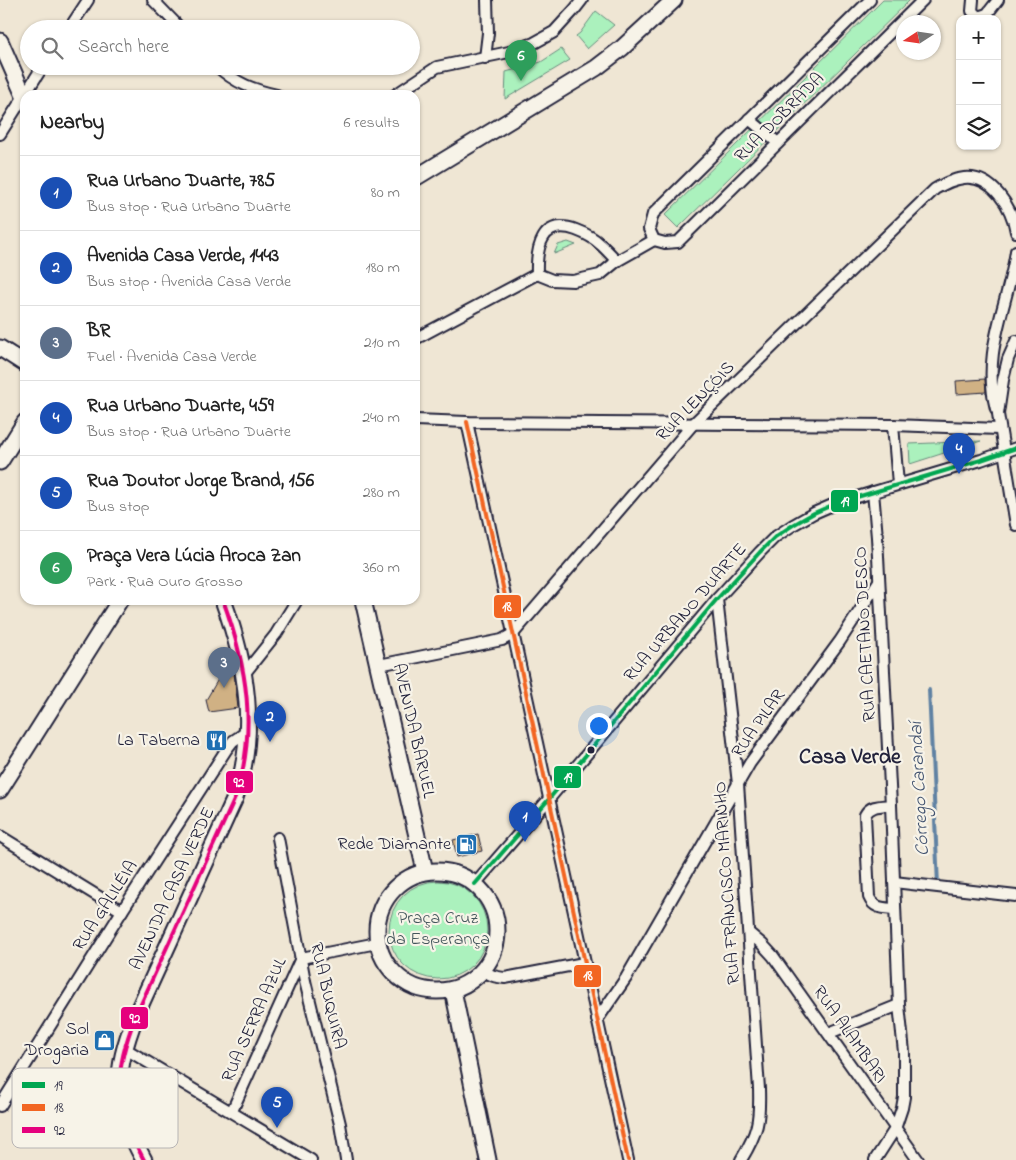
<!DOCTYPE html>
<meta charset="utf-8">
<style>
:root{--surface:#fff;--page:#f6f6f6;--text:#222;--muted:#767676;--line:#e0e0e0;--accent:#1f6fb2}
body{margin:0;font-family:"Indie Flower",sans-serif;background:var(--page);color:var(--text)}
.controls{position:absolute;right:15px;top:15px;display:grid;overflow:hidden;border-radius:10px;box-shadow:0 1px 4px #0004}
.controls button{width:45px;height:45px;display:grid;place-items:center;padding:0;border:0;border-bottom:1px solid var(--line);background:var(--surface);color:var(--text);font:25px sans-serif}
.compass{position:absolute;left:896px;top:15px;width:45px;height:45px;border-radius:50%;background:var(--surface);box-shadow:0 1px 4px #0004;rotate:258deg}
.you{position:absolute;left:598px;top:725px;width:18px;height:18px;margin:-12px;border:4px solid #fff;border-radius:50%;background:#1a73e8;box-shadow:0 0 0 8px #1a73e833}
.badge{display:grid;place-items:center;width:32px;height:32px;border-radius:50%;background:var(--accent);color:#fff;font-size:16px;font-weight:700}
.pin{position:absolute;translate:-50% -41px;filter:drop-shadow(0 1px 2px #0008)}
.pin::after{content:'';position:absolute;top:26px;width:18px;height:15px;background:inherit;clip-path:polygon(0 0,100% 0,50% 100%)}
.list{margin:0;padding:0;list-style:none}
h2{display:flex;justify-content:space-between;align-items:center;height:65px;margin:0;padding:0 20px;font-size:21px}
h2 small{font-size:16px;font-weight:400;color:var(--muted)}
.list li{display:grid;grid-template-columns:32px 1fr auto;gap:15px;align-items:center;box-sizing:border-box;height:75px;padding:0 20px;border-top:1px solid var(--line)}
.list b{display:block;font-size:19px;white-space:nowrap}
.list p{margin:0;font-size:16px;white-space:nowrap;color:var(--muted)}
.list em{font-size:16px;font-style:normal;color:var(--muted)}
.icon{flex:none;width:28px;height:28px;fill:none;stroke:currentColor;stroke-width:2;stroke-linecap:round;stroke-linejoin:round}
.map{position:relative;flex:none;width:1016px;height:1160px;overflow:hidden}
.search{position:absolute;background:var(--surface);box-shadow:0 1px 4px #0004;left:20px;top:20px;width:400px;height:55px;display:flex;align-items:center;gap:12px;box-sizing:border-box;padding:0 18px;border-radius:28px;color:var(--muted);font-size:19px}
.panel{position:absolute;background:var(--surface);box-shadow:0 1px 4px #0004;left:20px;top:90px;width:400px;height:515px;border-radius:15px}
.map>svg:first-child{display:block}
</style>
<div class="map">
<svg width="1016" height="1160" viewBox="0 0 1016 1160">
<rect width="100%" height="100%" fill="#efe6d4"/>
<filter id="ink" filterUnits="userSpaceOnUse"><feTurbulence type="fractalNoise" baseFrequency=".02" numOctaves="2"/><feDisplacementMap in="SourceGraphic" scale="10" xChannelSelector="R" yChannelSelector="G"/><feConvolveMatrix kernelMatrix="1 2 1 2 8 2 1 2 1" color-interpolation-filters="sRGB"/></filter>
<g filter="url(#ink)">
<g fill="#abf1bd" stroke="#668a7c">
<path d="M883,0H910L678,228L665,215Z"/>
<path d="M596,11L614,25L587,49L576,36L580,33Z"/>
<path d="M561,49L570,60L505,99L506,72L541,62Z"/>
<path d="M568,242L576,245L554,254L558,245Z"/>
<path d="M981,441L910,464L909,444Z"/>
<circle cx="438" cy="930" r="49"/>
</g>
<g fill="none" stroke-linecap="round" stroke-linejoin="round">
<path stroke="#6082a3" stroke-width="4" d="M929,690L938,885"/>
</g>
<g fill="#d0b184" stroke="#22223b">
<path d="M985,379L986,392L957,394L956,381Z"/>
<path d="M234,673L238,708L209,712L206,700L220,676Z"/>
<path d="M478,834L482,851L457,857L453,840Z"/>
</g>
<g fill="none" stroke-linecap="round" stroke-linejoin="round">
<defs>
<g id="street">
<path d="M153,0L181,29"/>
<path d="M870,0L653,214L649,229L654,240L665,243L678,242L923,0"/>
<path d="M973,0L972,11L978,17L987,14L998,0"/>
<path d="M69,29L88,0"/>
<path d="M485,58L488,33L487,0"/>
<path d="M217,66C235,83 254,90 277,95"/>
<path d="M395,95L437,67L509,52L534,43L554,32L575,9L582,0"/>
<path d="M749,119L778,143"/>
<path d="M0,134L43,66"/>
<path d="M537,274L552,280L573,281L600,275L617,261L654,240"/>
<path d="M537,274C536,247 542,218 576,230C584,233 594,238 600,244C606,249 611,255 617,261"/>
<path d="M415,339L537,274"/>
<path d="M1016,341L1008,359L1003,380L998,414L1016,525"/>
<path d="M996,409C981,352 1008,306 1016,251"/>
<path d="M415,420L467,422L893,425L999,429"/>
<path d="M467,422L628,1160"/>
<path d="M893,425L898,484"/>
<path d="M873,492L877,537L891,805L899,1005L904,1052V1097L902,1108L895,1129L875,1160"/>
<path d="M717,599L738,784L759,1089C760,1121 758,1132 741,1160"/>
<path d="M379,665L502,640L513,634L694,423L935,189C944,184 953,179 964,178C992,175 1012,207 1016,232"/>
<path d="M245,673L276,634L297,600"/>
<path d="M891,805C881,806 870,805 865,815L869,897C874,909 884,908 895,909"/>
<path d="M0,836L122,911"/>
<path d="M278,838L305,981L340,1124L346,1160"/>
<path d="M894,882L1016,896"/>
<path d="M475,884L549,799L717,599L760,552L775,537L793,525L814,513L837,503L981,460L1016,448"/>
<path d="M749,933L762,944L773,956L918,1160"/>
<path d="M483,970C490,976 496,977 505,978L584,963"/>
<path d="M597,1020L626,978L750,763L840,641L879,581"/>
<path d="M829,1033L899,1005"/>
<path d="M124,1048L311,1160"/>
<path d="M0,1106L122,911L226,750L233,741L248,731"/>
<path d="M232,1111L301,958L377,943"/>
</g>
<g id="secondary">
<path d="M0,41L25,98"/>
<path d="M415,178L596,68L622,48L674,0"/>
<path d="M0,348L25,364"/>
<path d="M0,462L25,422"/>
<path d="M363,600L425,871"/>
<path d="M0,790L120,600"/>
<circle cx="437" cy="931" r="60"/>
<path d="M453,990L488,1160"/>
<path d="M144,1160C113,1103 113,1075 136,1015L235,798C258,730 247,666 223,600"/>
</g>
</defs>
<use href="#street" stroke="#22223b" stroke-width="14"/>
<use href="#secondary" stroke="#22223b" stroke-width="19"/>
<use href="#street" stroke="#f7f3e8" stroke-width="10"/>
<use href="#secondary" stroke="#f7f3e8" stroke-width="15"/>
<defs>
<path id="bus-1" d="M475,884L549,799L717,599L760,552L775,537L793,525L814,513L837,503L981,460L1016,448"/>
<path id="bus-2" d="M467,422L628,1160"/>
<path id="bus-3" d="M144,1160C113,1103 113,1075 136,1015L235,798C258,730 247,666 223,600"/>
</defs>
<use href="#bus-1" stroke="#f7f3e8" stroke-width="8"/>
<use href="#bus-2" stroke="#f7f3e8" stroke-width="8"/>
<use href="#bus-3" stroke="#f7f3e8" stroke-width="8"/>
<use href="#bus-1" stroke="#00a651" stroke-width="4"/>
<use href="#bus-2" stroke="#f26522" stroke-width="4"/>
<use href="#bus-3" stroke="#e5007d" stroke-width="4"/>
</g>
</g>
<defs>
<symbol id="restaurant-square" viewBox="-11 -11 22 22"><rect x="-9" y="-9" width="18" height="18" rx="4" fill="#1f6fb2" stroke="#f7f3e8"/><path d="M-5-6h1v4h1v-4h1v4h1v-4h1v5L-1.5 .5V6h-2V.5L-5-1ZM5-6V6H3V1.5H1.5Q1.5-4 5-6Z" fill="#fff"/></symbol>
<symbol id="fuel-square" viewBox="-11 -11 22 22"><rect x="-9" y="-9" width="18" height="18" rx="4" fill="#1f6fb2" stroke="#f7f3e8"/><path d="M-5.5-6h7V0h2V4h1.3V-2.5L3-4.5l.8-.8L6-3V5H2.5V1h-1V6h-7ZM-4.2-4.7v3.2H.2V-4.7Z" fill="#fff"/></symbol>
<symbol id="shop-square" viewBox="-11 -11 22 22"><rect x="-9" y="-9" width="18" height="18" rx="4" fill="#1f6fb2" stroke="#f7f3e8"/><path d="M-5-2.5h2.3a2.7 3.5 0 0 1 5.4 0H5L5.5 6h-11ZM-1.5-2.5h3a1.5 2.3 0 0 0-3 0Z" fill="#fff"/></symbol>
</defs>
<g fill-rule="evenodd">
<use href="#restaurant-square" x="204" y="728" width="25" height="25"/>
<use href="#fuel-square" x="454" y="832" width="25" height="25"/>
<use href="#shop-square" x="92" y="1028" width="25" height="25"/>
</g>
<circle fill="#22223b" stroke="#f7f3e8" stroke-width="2" cx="591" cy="750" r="4.5"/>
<g text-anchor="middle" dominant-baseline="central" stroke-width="4.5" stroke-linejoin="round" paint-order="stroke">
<g font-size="18" fill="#22223b" stroke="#f7f3e8">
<text transform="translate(780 118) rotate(-45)">RUA DOBRADA</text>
<text transform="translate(696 402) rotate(-46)">RUA LENÇÓIS</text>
<text transform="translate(686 613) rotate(-49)">RUA URBANO DUARTE</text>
<text transform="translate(866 634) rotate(-93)">RUA CAETANO DESCO</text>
<text transform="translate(759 724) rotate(-55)">RUA PILAR</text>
<text transform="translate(413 731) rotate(77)">AVENIDA BARUEL</text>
<text transform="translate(728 883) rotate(-94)">RUA FRANCISCO MARINHO</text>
<text transform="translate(173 889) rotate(-65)">AVENIDA CASA VERDE</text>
<text transform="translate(106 906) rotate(-57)">RUA GALILÉIA</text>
<text transform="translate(327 996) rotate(77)">RUA BUQUIRA</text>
<text transform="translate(255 1020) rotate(-66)">RUA SERRA AZUL</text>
<text transform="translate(849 1035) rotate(55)">RUA ALAMBARI</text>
</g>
<g font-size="18" fill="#22223b" stroke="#f7f3e8" text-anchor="end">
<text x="200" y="741">La Taberna</text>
<text x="451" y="845">Rede Diamante</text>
<text x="89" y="1030">Sol<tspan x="89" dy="21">Drogaria</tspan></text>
</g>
<g font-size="18" fill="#44565c" stroke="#f7f3e8">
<text x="438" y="919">Praça Cruz<tspan x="438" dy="21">da Esperança</tspan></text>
</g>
<g font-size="19" font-style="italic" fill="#41526f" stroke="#f7f3e8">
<text transform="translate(920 789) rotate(-93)">Córrego Carandaí</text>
</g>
<g font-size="22" font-weight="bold" fill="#22223b" stroke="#f7f3e8">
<text x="850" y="758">Casa Verde</text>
</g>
</g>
<rect x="12" y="1068" width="166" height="80" rx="8" fill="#f7f3e8" stroke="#b7b4b4" stroke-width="1"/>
<rect x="22" y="1082" width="23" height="6" fill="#00a651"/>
<rect x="22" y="1104" width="23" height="7" fill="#f26522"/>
<rect x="22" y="1127" width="23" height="6" fill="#e5007d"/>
<g font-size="14" fill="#22223b">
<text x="54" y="1090">19</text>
<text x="54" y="1112">18</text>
<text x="54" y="1135">92</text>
</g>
<g stroke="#f7f3e8" stroke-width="2">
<rect x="830" y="489" width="29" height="24" rx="5" fill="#00a651"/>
<rect x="493" y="594" width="29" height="25" rx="5" fill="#f26522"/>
<rect x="553" y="765" width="29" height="24" rx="5" fill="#00a651"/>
<rect x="225" y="770" width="29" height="24" rx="5" fill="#e5007d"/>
<rect x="573" y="964" width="29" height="24" rx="5" fill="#f26522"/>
<rect x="120" y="1006" width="29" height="24" rx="5" fill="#e5007d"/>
</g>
<g font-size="14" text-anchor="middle" font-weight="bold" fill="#fff">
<text x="845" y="506">19</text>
<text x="507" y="611">18</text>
<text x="568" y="782">19</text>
<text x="239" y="787">92</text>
<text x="588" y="980">18</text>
<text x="135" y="1023">92</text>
</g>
</svg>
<div class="controls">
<button>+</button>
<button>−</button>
<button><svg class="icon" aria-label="layers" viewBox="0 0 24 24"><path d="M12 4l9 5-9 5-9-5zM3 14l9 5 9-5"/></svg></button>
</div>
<svg class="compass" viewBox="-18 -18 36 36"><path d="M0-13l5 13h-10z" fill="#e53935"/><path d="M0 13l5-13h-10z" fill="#767676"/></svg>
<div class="you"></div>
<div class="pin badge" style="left:525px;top:842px;background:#1a4fb4">1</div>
<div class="pin badge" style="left:270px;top:742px;background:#1a4fb4">2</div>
<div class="pin badge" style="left:224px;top:688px;background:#5c6f8a">3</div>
<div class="pin badge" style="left:959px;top:474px;background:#1a4fb4">4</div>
<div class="pin badge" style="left:277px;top:1128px;background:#1a4fb4">5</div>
<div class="pin badge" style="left:521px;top:81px;background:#2e9e5b">6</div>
<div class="search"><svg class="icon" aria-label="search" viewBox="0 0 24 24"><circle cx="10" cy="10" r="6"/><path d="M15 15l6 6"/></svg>Search here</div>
<section class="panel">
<h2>Nearby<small>6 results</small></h2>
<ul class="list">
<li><span class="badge" style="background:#1a4fb4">1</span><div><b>Rua Urbano Duarte, 785</b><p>Bus stop · Rua Urbano Duarte</p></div><em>80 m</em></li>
<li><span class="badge" style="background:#1a4fb4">2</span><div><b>Avenida Casa Verde, 1443</b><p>Bus stop · Avenida Casa Verde</p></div><em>180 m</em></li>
<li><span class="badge" style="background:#5c6f8a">3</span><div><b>BR</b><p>Fuel · Avenida Casa Verde</p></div><em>210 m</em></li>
<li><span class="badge" style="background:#1a4fb4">4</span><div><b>Rua Urbano Duarte, 459</b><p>Bus stop · Rua Urbano Duarte</p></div><em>240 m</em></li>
<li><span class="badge" style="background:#1a4fb4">5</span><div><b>Rua Doutor Jorge Brand, 156</b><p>Bus stop</p></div><em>280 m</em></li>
<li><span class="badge" style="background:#2e9e5b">6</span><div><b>Praça Vera Lúcia Aroca Zan</b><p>Park · Rua Ouro Grosso</p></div><em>360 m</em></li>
</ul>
</section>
</div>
